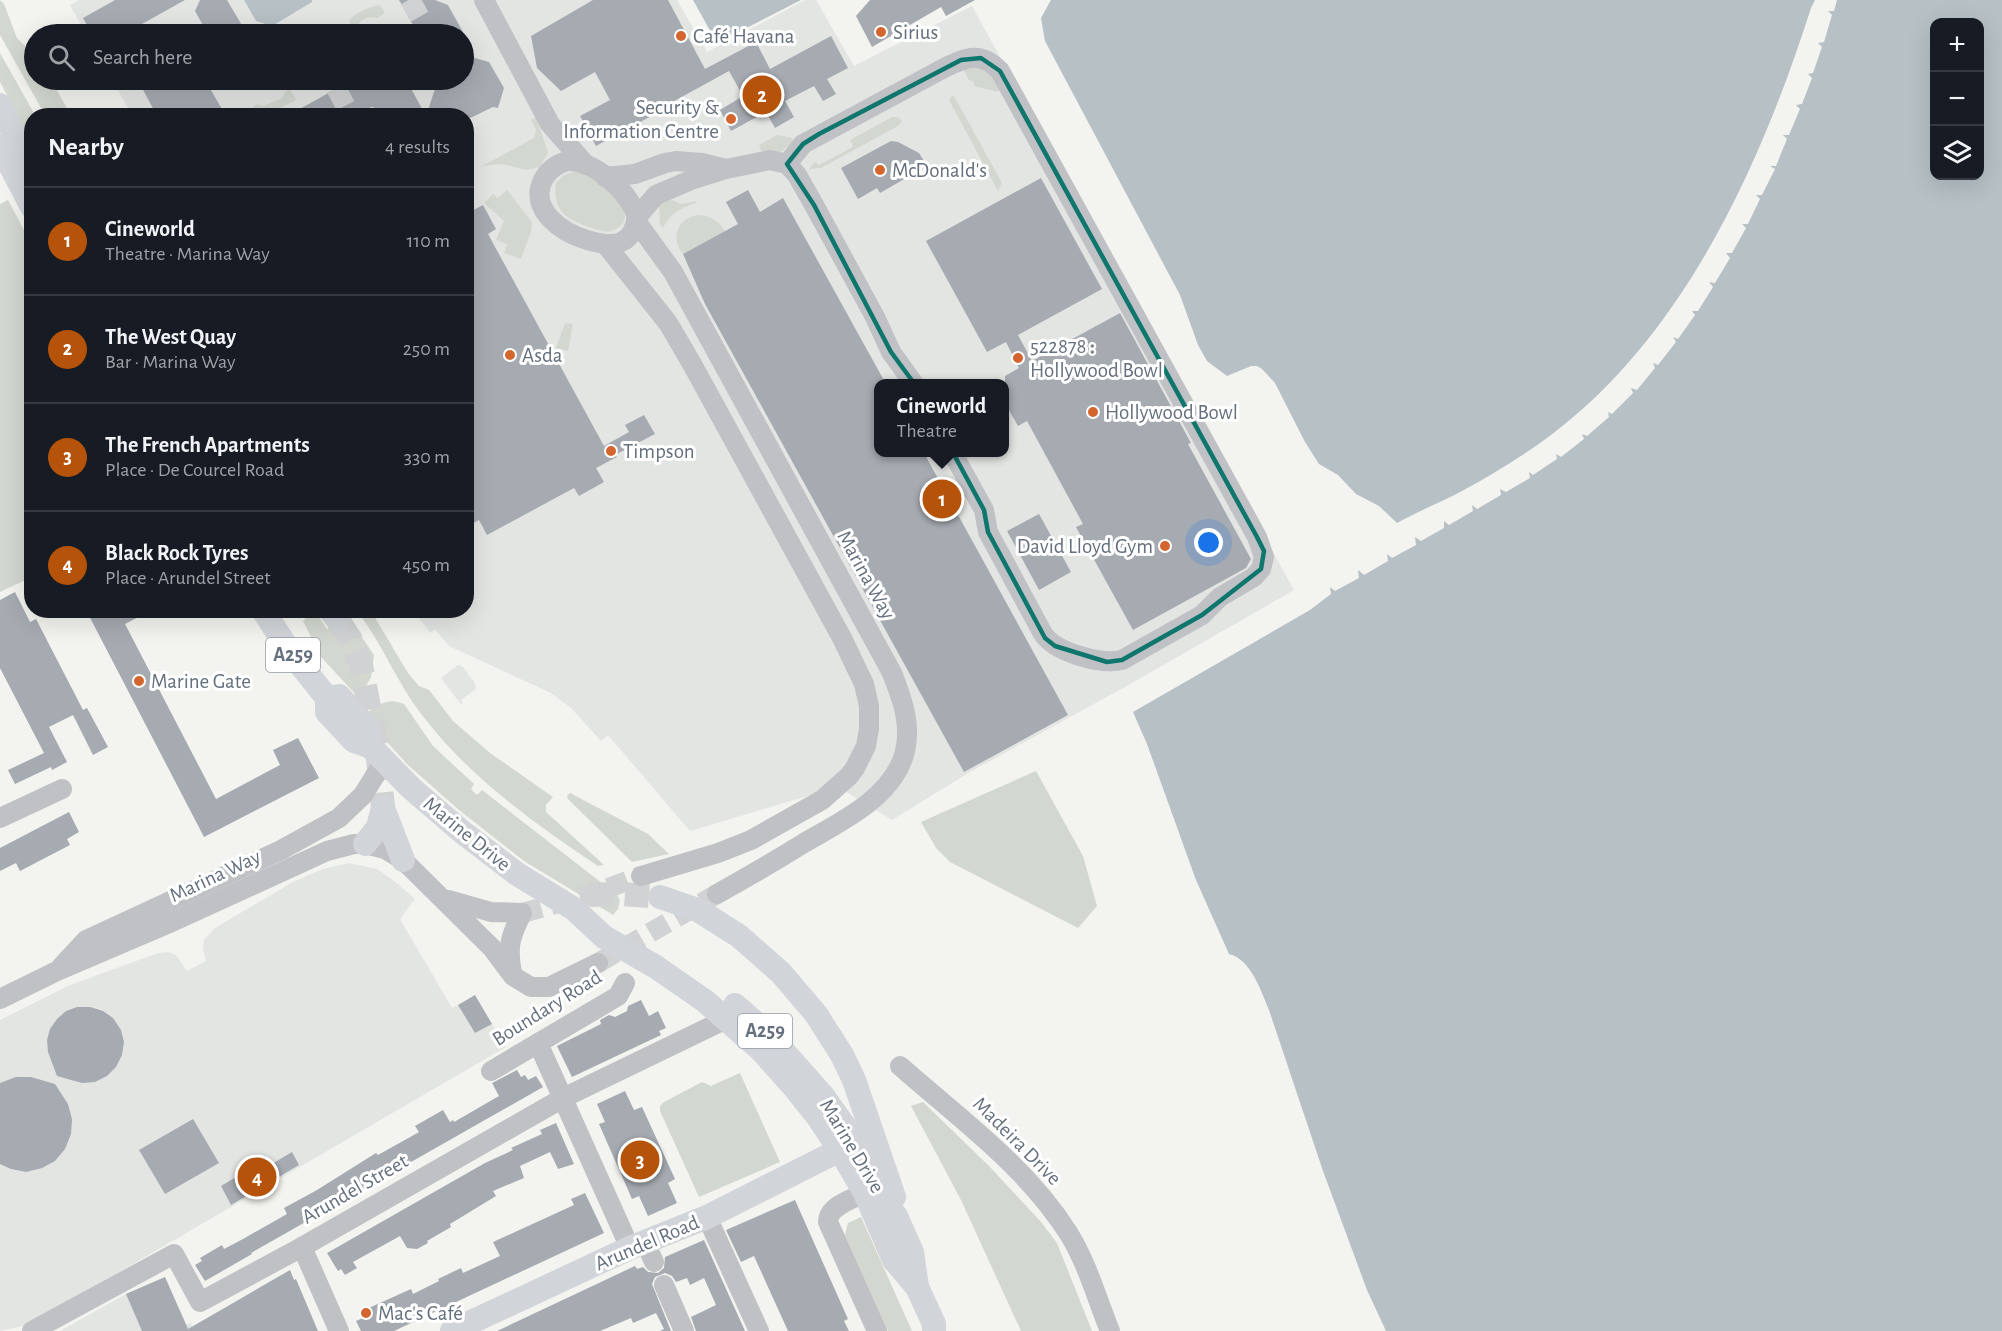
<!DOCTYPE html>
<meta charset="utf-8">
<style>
:root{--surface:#171b24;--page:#20242c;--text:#f1f3f6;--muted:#9ea1a6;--line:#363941;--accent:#b45309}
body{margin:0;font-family:"Alegreya Sans",sans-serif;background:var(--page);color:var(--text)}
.controls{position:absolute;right:18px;top:18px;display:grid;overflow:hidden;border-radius:12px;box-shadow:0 6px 24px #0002}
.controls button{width:54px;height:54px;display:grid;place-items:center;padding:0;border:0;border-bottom:2px solid var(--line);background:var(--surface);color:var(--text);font:30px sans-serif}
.you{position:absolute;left:1209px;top:543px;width:21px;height:21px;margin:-15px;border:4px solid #fff;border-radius:50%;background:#1a73e8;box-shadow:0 0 0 9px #1a73e833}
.badge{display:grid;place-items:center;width:39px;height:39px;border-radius:50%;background:var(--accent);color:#fff;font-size:20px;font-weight:700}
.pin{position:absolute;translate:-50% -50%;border:3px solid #fff;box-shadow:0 2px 6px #0006}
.popup{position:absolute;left:874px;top:379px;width:135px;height:78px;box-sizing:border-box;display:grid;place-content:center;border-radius:12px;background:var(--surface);filter:drop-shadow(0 2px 4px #0005);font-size:20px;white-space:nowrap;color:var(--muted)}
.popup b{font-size:22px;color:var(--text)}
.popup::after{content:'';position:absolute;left:50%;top:100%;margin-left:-12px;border:12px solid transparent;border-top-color:var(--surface)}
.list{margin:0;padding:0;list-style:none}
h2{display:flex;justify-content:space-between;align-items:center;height:78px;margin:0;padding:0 24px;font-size:26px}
h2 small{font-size:20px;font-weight:400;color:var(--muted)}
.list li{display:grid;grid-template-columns:39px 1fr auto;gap:18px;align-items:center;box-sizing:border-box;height:108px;padding:0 24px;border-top:2px solid var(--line)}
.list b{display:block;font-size:22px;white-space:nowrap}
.list p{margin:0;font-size:20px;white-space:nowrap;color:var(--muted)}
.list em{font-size:20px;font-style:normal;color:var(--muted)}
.icon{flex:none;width:33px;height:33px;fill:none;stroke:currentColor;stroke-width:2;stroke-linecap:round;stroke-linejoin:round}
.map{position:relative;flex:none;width:2002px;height:1331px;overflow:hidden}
.search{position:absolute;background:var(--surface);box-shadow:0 6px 24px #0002;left:24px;top:24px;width:450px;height:66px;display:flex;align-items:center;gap:15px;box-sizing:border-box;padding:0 21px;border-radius:33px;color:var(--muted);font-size:22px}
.panel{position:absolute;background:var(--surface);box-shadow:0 6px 24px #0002;left:24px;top:108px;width:450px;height:510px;border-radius:24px}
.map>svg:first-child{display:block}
</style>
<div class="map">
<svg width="2002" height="1331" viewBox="0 0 2002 1331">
<rect width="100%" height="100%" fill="#f3f3ef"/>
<g fill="#e3e5e3" fill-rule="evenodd">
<path d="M79,0H244L256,21L311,2L312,0H677L707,52L805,0H816L854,66L972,6L1294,590L1132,683L970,772L892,820L838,787L690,831L608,735L601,741L571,708L551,693L449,646L435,629L430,633L414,611L466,610V116L132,115L112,80H464V34H86L70,5ZM879,384H1005V452H879Z"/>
<path d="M458,665L463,667L475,683L476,689L461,700L463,704L460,703L441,678Z"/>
<path d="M349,863L377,869L393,880L415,899L400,919L452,1008L458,1005L475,1033L492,1024L506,1047L28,1325L0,1331V1020L68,986L158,953L168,952L176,955L187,971L206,961L203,949L204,940L215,928L293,882L323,869Z"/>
<path d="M165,1277L186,1324L191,1323L194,1331H60L126,1294Z"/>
</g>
<g fill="#d2d8cf">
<path d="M0,0L4,4L17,38L34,55V80H51L71,115H45L0,35Z"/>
<path d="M380,5L385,13L377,18C366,15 358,20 357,31L352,34L348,28L351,26L349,21C355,13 369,6 380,5Z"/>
<path d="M0,53L35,115L32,116L31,140L0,82Z"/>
<path d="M970,63L990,71L1000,89L998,92L974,86V82L969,80L963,69Z"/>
<path d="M290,89L296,100L266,115H259L253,107L257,104L263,106L282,98L286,91Z"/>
<path d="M952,96H954L1002,183L998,191L949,100Z"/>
<path d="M536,117L548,152L540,167L527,170L502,164L482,166L534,138L536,130L531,120Z"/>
<path d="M892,117H898L902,121L898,126L821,168L809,169L815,162L819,165L853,147L850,140Z"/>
<path d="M777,135L792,138L795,141L778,154L761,151L759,145Z"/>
<path d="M577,171C585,175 596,178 603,183C606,185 609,190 612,193C621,204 635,221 614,230C607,234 599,230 592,228C568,220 552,212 556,183L564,175Z"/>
<path d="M507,190L532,222L531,232L521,259L504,253L507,244L496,240L504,221L484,203L493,194L498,198Z"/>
<path d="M666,197L681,204L697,201L696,203C680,208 671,213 663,228L660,225L659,203Z"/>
<path d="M8,200L31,243L32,577L0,592V204Z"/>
<path d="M697,215C710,215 718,220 725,231L683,254C670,238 677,219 697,215Z"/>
<path d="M565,323L573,324L568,351L556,348Z"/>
<path d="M302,611H315L327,629L346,614L374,655L371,677L359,698L321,657L303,621L307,617Z"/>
<path d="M357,611H371L408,673L419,686L429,690L453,721L490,753L553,797L546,805V812L604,865L598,866C535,824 468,776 422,715C397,683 382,643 357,611Z"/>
<path d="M393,701L404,704L433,746L474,784L471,789L477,795L482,790L616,894L620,900L618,909L613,915L524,861L459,810L408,765L366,719C369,706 381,703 393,701Z"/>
<path d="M1036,771L1083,856L1097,906L1078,928L950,862L936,848L921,822Z"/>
<path d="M570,793L648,834L669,854L632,862L568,799L567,796Z"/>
<path d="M740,1073L780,1162L699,1197L660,1111V1106L664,1102L702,1082L711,1086Z"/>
<path d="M923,1102L989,1166L1041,1222L1057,1243L1092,1331H1021L961,1200L911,1106Z"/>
<path d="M861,1217L912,1331H888L847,1240L845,1235L848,1223Z"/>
</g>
<g fill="#b6c0c5" fill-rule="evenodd">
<path d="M244,0H312V2L272,26L256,21Z"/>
<path d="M693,0H801L717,43Z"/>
<path d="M1051,0H1815L1811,8C1761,164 1685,334 1551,435C1523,456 1493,474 1462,491C1441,502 1419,511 1397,523L1379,506L1356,494L1338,475L1319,464L1305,442L1275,383L1262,369L1257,366H1251L1227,376L1207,361L1198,345L1180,295L1045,41L1041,18Z"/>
<path d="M1837,0H2002V1331H1386L1367,1290L1323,1171L1269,1010C1261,991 1251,959 1229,954L1196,880L1147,744L1133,712L1310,610L1331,594L1330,587L1335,591L1359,578L1358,570L1364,575L1388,561L1387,554L1392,558L1416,545L1415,537L1421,541L1444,528V521L1449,525L1473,511L1472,505L1477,509L1501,495L1500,489L1506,492L1530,478L1529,472L1533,475L1557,459L1556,454L1561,457L1584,439L1582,434L1587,436L1609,417L1608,412L1612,414L1633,393L1631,388L1637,390L1655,368L1653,363L1658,365L1676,342L1673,337L1678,339L1695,315L1692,311H1698L1713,287L1709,282L1715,283L1730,258L1726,253H1732L1746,228L1742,224H1748L1760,199L1756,195H1762L1775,169L1770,166H1776L1787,139L1783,135H1789L1800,109L1796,105L1802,104L1812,78L1808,74L1813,73L1822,47L1818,43L1824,42L1832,15L1828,11H1834ZM1934,22H1980V176H1934Z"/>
</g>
<g fill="#a5abb1">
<path d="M115,0H185L124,34H92L83,18Z"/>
<path d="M200,0H227L247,34H208L195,11Z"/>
<path d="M399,0H435L448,5L464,34H418Z"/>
<path d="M593,0H668L705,69L756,42L770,69L831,36L848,68L827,79L836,94L823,101L814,86L785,101L794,117L775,128L766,112L731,131L720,110L743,96L729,71L667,105L668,107L596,146L580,116L610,100L595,72L561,91L537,68L531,36Z"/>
<path d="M870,0H975L946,16L941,7L872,47L856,16Z"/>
<path d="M464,55L489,62L504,88L498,108L493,107L466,120V116H426L436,86L448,80H464Z"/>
<path d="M148,80H205L226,116H157L140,84Z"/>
<path d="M352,80H397L408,83L426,116H388L385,110L371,107L356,116H287Z"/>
<path d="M891,141L898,142L919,153L927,166L880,193L877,188L858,199L841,168Z"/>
<path d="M1041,178L1102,289L1018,335L1032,361L1120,313L1191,443L1188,444L1251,559L1246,568L1133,630L1076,527L1083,524L1027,421L1018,426L1005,403V376L1019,368L1006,342L987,352L926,241Z"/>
<path d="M748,190L760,212L783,198L886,384H879V453H924L1068,715L964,772L705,304L683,254L738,224L726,202Z"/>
<path d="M483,205L496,229L488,234L604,446L629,432L625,425L644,415L655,434L615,455L617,457L596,468L604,482L579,496L574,488L487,535L479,520L466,527V214Z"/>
<path d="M1039,514L1071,572L1039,590L1007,531Z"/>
<path d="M15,592L30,622L36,619L83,710L87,708L108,747L93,755L73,715L79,712L49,727L67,762L52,770L51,767L15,784L8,770L44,753L0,668V600Z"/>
<path d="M86,610H152L125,624L216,799L280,765L273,750L298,738L319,778L204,837Z"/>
<path d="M69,812L79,832L67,839L70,845L20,871L16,863L0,871V848Z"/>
<path d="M475,995L492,1024L475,1033L458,1005Z"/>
<path d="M641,1000L649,1016L658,1011L666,1028L659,1031L661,1035L572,1077L557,1046L601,1024L600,1020L609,1015L615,1017L627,1011L628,1006Z"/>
<path d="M77,1007H90L103,1011L113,1018L121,1030L124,1042L122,1055L116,1067L107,1076L95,1082L82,1083L57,1076L48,1052L47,1040L50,1029L57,1019L66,1011Z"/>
<path d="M517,1070L521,1077L525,1075L528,1080L536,1076L543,1087L251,1253L252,1254L205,1281L195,1265L202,1261L200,1258L222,1245L224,1249L243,1239L287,1214L284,1208L317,1190L376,1153L378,1155L412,1136L419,1132L415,1126L443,1110L450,1122L453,1120L454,1122L499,1096L492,1083Z"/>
<path d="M16,1077H31L55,1084L68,1104L72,1119L71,1134L65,1149L55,1161L42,1168L26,1172L11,1169L0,1164V1083Z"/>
<path d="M625,1091L634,1110L642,1107L675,1179L668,1183L677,1203L648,1216L639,1196L632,1199L599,1124L605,1122L597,1104Z"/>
<path d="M193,1119L219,1163L165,1194L139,1150Z"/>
<path d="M556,1123L574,1164L558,1169L550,1152L520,1166L524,1178L493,1191L496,1196L450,1224L451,1227L427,1241L428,1243L417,1249L407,1248L400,1236L353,1262L357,1268L345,1275L341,1269L338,1271L327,1253L485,1163L513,1150L511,1148L542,1134L540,1130Z"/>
<path d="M292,1152L299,1165L231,1205L221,1186L261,1162L265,1168Z"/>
<path d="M585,1193L604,1233L394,1331H361L356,1321L363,1318L360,1312L411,1289L413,1294L439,1281L438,1279L461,1268L463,1273L500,1256L493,1242L574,1205L571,1199Z"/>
<path d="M795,1200L848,1319L844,1321L849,1331H788L754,1256L741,1262L726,1230Z"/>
<path d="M704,1240L745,1331H696L691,1317L716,1305L704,1278L690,1285L687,1278L676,1282L672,1276L665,1273L655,1277L652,1284L671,1331H660L664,1329L656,1313L633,1323L631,1318L600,1331H497L635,1266L637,1269L643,1267L648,1272L658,1273L664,1268L665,1257Z"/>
<path d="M290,1270L294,1280L296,1279L318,1331H142L126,1294L165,1277L188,1329Z"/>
</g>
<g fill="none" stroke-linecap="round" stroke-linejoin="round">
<g stroke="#d0d2d3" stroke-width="20" stroke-dasharray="20 10" stroke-linecap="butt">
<path d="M406,13L429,0"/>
<path d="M336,88L351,116"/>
<path d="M522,913L589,895L641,876"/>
<path d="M598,963L717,894"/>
</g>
<g stroke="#d0d2d3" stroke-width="24" stroke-dasharray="24 12" stroke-linecap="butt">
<path d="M338,620L351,640L361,665L377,748L383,808"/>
<path d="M589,895L622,894L660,897"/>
</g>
<g stroke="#bfc1c5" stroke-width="20">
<path d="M484,0L550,124L586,165"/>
<path d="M568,161C596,161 629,192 637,217C632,248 611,247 587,240C563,233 528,210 543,180C548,170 558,163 568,161Z"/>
<path d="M787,164L803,144L946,67C967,57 981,51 1000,71L1257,537L1264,557L1261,569L1254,577L1220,597L1202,615L1122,660C1100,665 1053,652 1042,632L988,532L984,510L952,452"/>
<path d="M605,177L635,174L665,163L676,161L702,163L726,169"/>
<path d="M637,217L656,195L691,180L726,169L770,160L787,164L797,175L814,205L875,317L891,352L914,384"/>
<path d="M636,221L673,272L892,673C903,701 913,728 903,758C888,800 840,822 804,843C775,861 746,878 717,894"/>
<path d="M606,245L668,323L692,364L842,638L864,684L869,706V729L866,746L855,768L849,776L822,800L751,840L718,853L641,876"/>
<path d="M0,818L62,789"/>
<path d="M449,900L491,912L522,913C510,937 507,947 512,973"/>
<path d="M61,967L86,940L281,850L339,818L363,795L384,761"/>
<path d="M0,999L57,971L174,921L327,851L354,844H365L385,849L403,860L492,948L513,976L531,987H549L598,963"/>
<path d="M538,1043L630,1248"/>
<path d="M900,1066C959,1118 1026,1166 1069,1234C1087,1263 1097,1299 1110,1331"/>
<path d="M491,1071L618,996L625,983"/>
<path d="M865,1193C852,1199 828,1206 828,1222L877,1331"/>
<path d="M707,1217L759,1331"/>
<path d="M645,1242L654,1262"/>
<path d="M302,1247L339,1331"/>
<path d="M664,1285L684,1331"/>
<path d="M32,1331L174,1254L200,1302L302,1247L563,1098L716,1024L724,1017"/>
</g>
<g stroke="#d1d5d9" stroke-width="24">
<path d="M0,105L32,170"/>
<path d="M0,146L32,207"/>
<path d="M263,610L288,649L327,698V712L354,741L371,747L411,788L461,831L517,874L574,909L604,937L656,967L705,1001L761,1050L794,1087L818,1117L840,1150L865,1193L894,1260L917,1287L934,1324V1331"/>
<path d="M330,610L338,620"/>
<path d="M327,698L339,696L366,726L371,747"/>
<path d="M383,808L403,860"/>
<path d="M365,844L378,827L383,808"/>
<path d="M660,897L698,910L739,936L781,973L816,1014L842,1055L854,1080L894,1197"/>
<path d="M735,1005L768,1034L823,1096L845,1127L883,1199L896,1216L912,1252L917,1287"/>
<path d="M452,1331L630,1248L707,1217L840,1150"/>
</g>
</g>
<path fill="none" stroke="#0f766e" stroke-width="4.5" stroke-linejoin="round" d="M981,58L1000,71L1257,537L1264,551L1261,569L1202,615L1122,660L1107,662L1055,646L1045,638L988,532L984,510L919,390L891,352L814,205L787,164L803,144L819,134L961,60Z"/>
<g fill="#d4652f" stroke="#fff" stroke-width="2">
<circle cx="881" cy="32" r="6"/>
<circle cx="681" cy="36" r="6"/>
<circle cx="731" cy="119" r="6"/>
<circle cx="880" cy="170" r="6"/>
<circle cx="510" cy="355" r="6"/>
<circle cx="1018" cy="358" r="6"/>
<circle cx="1093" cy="412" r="6"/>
<circle cx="611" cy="451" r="6"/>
<circle cx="1165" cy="546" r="6"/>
<circle cx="139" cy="681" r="6"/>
<circle cx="366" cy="1313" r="6"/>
</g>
<g text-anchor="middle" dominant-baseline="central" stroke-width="6" stroke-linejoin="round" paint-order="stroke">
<g fill="#fff" stroke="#939ba5" stroke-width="1.5">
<rect x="266" y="638" width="54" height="34" rx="4.5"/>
<rect x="738" y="1014" width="54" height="34" rx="4.5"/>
</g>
<g font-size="20" font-weight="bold" fill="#65707e">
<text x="293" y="655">A259</text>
<text x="765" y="1031">A259</text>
</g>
<g font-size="21" fill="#65707e" stroke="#fff" text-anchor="start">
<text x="893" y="32">Sirius</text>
<text x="693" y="36">Café Havana</text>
<text x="719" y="107" text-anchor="end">Security &amp;<tspan x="719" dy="24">Information Centre</tspan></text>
<text x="892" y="170">McDonald's</text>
<text x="1030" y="346">522878 :<tspan x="1030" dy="24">Hollywood Bowl</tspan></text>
<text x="522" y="355">Asda</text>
<text x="1105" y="412">Hollywood Bowl</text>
<text x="623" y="451">Timpson</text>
<text x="1153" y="546" text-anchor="end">David Lloyd Gym</text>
<text x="151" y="681">Marine Gate</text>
<text x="378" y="1313">Mac's Café</text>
</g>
<g font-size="21" fill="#65707e" stroke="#fff">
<text transform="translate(866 575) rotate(61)">Marina Way</text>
<text transform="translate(467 834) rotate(39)">Marine Drive</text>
<text transform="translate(215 876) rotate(-25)">Marina Way</text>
<text transform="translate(547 1008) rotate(-32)">Boundary Road</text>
<text transform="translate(1017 1141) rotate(45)">Madeira Drive</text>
<text transform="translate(852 1146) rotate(59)">Marine Drive</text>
<text transform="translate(355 1189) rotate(-30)">Arundel Street</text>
<text transform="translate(647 1243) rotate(-23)">Arundel Road</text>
</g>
</g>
</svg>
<div class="controls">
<button>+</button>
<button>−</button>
<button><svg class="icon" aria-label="layers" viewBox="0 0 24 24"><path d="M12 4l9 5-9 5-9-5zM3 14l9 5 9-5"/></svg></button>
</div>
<div class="you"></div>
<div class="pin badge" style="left:942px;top:499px">1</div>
<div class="popup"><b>Cineworld</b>Theatre</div>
<div class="pin badge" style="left:762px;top:95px">2</div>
<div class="pin badge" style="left:640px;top:1160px">3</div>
<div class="pin badge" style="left:257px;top:1177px">4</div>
<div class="search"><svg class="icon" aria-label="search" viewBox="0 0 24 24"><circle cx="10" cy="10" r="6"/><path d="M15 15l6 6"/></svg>Search here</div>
<section class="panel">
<h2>Nearby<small>4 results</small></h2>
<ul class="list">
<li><span class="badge">1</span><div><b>Cineworld</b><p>Theatre · Marina Way</p></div><em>110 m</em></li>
<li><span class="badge">2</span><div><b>The West Quay</b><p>Bar · Marina Way</p></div><em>250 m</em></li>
<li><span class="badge">3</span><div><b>The French Apartments</b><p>Place · De Courcel Road</p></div><em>330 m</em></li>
<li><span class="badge">4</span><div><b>Black Rock Tyres</b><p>Place · Arundel Street</p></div><em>450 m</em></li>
</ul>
</section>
</div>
